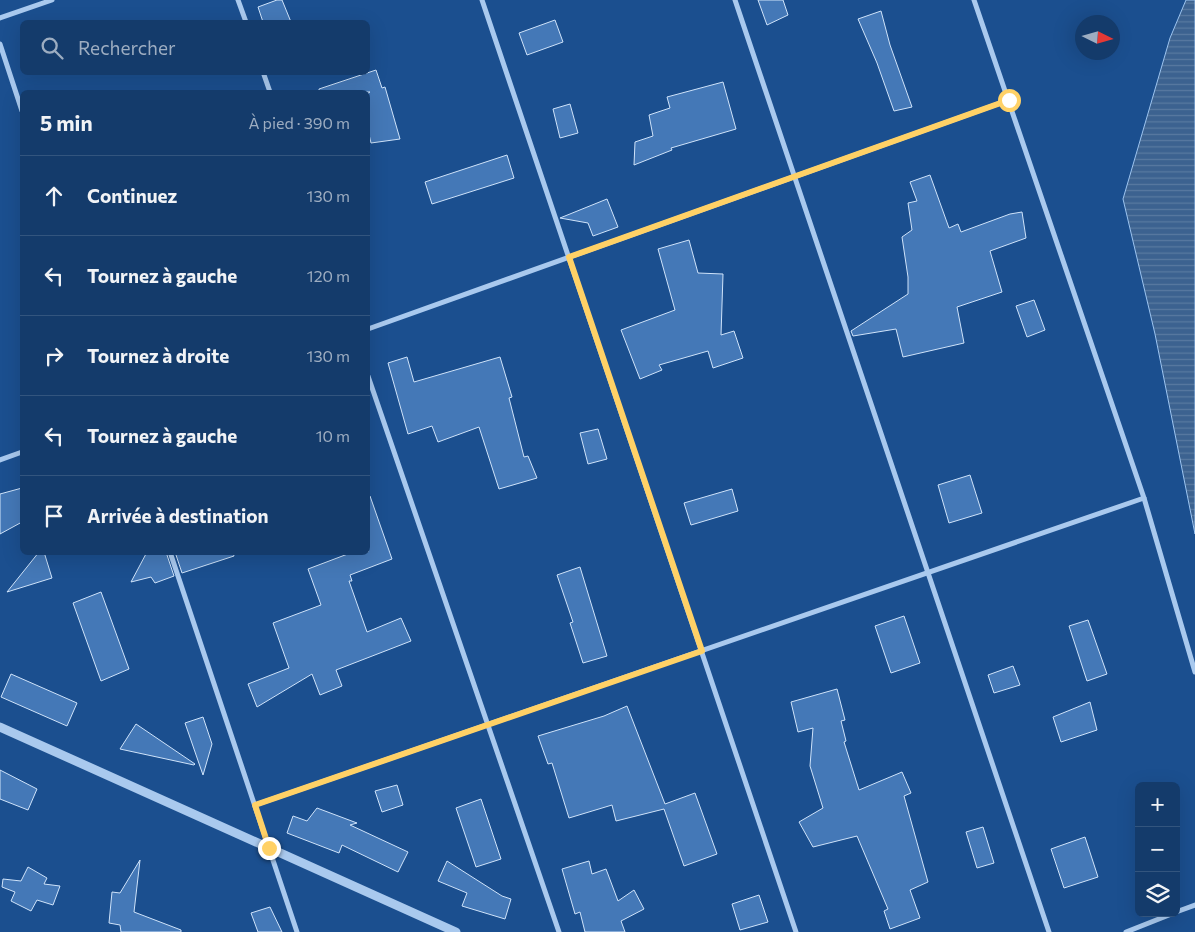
<!DOCTYPE html>
<html lang="fr">
<meta charset="utf-8">
<style>
:root{--surface:#143b6b;--page:#1d4271;--text:#f1f3f6;--muted:#9dadc1;--line:#33557e}
body{margin:0;font-family:Commissioner,sans-serif;background:var(--page);color:var(--text)}
.controls{position:absolute;right:15px;bottom:15px;display:grid;overflow:hidden;border-radius:8px;box-shadow:0 5px 20px #0002}
.controls button{width:45px;height:45px;display:grid;place-items:center;padding:0;border:0;border-bottom:1px solid var(--line);background:var(--surface);color:var(--text);font:25px sans-serif}
.compass{position:absolute;left:1075px;top:15px;width:45px;height:45px;border-radius:50%;background:var(--surface);box-shadow:0 5px 20px #0002;rotate:95deg}
.stop{position:absolute;width:15px;height:15px;margin:-11px;border:4px solid #ffd166;border-radius:50%;background:#fff}
.stop.end{background:#ffd166;border-color:#fff;box-shadow:0 1px 5px #0008}
.list{margin:0;padding:0;list-style:none}
h2{display:flex;justify-content:space-between;align-items:center;height:65px;margin:0;padding:0 20px;font-size:21px}
h2 small{font-size:16px;font-weight:400;color:var(--muted)}
.list li{display:grid;grid-template-columns:32px 1fr auto;gap:15px;align-items:center;box-sizing:border-box;height:80px;padding:0 20px;border-top:1px solid var(--line)}
.list b{display:block;font-size:19px;white-space:nowrap}
.list em{font-size:16px;font-style:normal;color:var(--muted)}
.icon{flex:none;width:28px;height:28px;fill:none;stroke:currentColor;stroke-width:2;stroke-linecap:round;stroke-linejoin:round}
.map{position:relative;flex:none;width:1195px;height:932px;overflow:hidden}
.search{position:absolute;background:var(--surface);box-shadow:0 5px 20px #0002;left:20px;top:20px;width:350px;height:55px;display:flex;align-items:center;gap:12px;box-sizing:border-box;padding:0 18px;border-radius:8px;color:var(--muted);font-size:19px}
.panel{position:absolute;background:var(--surface);box-shadow:0 5px 20px #0002;left:20px;top:90px;width:350px;height:465px;border-radius:8px}
.map>svg:first-child{display:block}
</style>
<div class="map">
<svg width="1195" height="932" viewBox="0 0 1195 932">
<defs>
<pattern id="water-rules" width="6" height="5" patternUnits="userSpaceOnUse" patternTransform="scale(1.25)"><rect width="6" height="5" fill="#3c6290"/><path d="M0 2.5h6" fill="none" stroke="#597aa1"/></pattern>
</defs>
<rect width="100%" height="100%" fill="#1b4f8f"/>
<path fill="url(#water-rules)" stroke="#9cc4f0" d="M1186,0H1195V534L1155,334L1123,199L1170,38Z"/>
<g fill="#4478b7" stroke="#cfe3fa">
<path d="M277,0H282L291,22H263L258,7Z"/>
<path d="M758,0H783L788,15L767,25Z"/>
<path d="M881,11L890,45L912,107L894,111L877,63L858,19Z"/>
<path d="M555,20L563,42L527,55L519,33Z"/>
<path d="M376,70L382,88L385,87L400,139L371,143L368,130V93L370,92H319V89Z"/>
<path d="M723,82L736,129L671,148L672,150L634,165L635,142L653,136L649,115L670,108L667,97Z"/>
<path d="M570,104L578,133L560,138L553,109Z"/>
<path d="M507,155L514,178L432,204L425,182Z"/>
<path d="M930,175L949,228L958,224L961,232L1010,214L1022,212L1026,238L990,251L1002,292L957,307L964,343L903,357L896,329L853,336L851,331L908,294V277L902,237L912,230L908,203L917,201L910,182Z"/>
<path d="M607,199L618,227L593,236L588,223L560,218Z"/>
<path d="M689,240L698,273L723,274L721,335L734,331L743,358L713,368L708,351L659,365L662,370L640,379L621,330L675,310L658,249Z"/>
<path d="M1034,300L1045,330L1027,337L1016,306Z"/>
<path d="M407,357L414,382L500,357L512,397L509,398L524,457L528,456L537,478L499,489L479,427L438,442L432,426L408,434L388,363Z"/>
<path d="M598,429L607,459L588,464L580,433Z"/>
<path d="M970,475L982,513L949,523L938,485Z"/>
<path d="M22,488V522L0,534V494Z"/>
<path d="M732,489L738,511L691,525L684,503Z"/>
<path d="M370,496L392,559L350,575L352,581H349L367,632L401,618L411,641L336,670L342,686L320,695L312,674L257,707L248,684L289,668L273,623L321,605L308,569L353,552H368V497Z"/>
<path d="M39,552H44L52,578L7,592Z"/>
<path d="M147,552H166L174,576L155,583L151,577L131,582Z"/>
<path d="M175,552H233L234,556L182,573Z"/>
<path d="M580,567L607,656L583,663L570,623L573,622L557,575Z"/>
<path d="M101,592L129,669L101,681L73,603Z"/>
<path d="M904,616L920,663L891,673L875,626Z"/>
<path d="M1088,620L1107,674L1087,681L1069,626Z"/>
<path d="M1013,666L1020,685L994,693L988,675Z"/>
<path d="M11,674L77,703L67,726L1,697Z"/>
<path d="M837,689L845,720L841,721L846,741L844,742L859,790L902,772L911,793L904,796L928,882L910,890L920,918L890,929L884,911L888,909L857,836L813,847L799,822L823,808L810,766L813,728L798,732L791,702Z"/>
<path d="M1090,702L1097,730L1061,742L1053,717Z"/>
<path d="M627,706L665,804L695,793L717,854L684,866L664,809L616,821L612,805L569,818L552,763L548,764L538,736L604,716Z"/>
<path d="M203,717L212,744L203,775L185,723Z"/>
<path d="M136,724L195,764L194,765L120,749Z"/>
<path d="M0,770L37,789L28,810L0,799Z"/>
<path d="M397,785L403,805L382,812L375,791Z"/>
<path d="M481,799L501,859L476,867L456,808Z"/>
<path d="M317,808L357,823L350,825L408,852L398,872L342,845L339,853L287,833L293,816L307,821Z"/>
<path d="M983,827L994,863L977,868L966,832Z"/>
<path d="M1085,837L1098,877L1064,888L1051,849Z"/>
<path d="M140,860L134,912L181,930V932H121L120,925L109,923L112,892L120,893Z"/>
<path d="M447,861L502,896L511,899L505,919L462,906L467,893L438,881Z"/>
<path d="M589,861L592,874L606,869L618,901L634,890L644,909L621,921L625,932H585L580,912L575,914L562,869Z"/>
<path d="M28,867L47,878L44,884L60,886L53,905L37,900L31,911L11,901L15,892L2,887L3,879L21,881Z"/>
<path d="M759,895L768,922L740,930L732,904Z"/>
<path d="M270,907L282,932H258L251,913Z"/>
</g>
<g fill="none" stroke-linecap="round" stroke-linejoin="round">
<g stroke="#a9c9ee" stroke-width="5">
<path d="M238,0L246,22"/>
<path d="M482,0L796,932"/>
<path d="M735,0L1049,932"/>
<path d="M974,0L1144,498L1195,672"/>
<path d="M0,18L52,0"/>
<path d="M0,44L22,111"/>
<path d="M263,72L270,92"/>
<path d="M368,329L1009,100"/>
<path d="M368,376L559,932"/>
<path d="M0,460L22,452"/>
<path d="M170,552L297,932"/>
<path d="M255,805L1144,498"/>
<path d="M1176,912L1195,905"/>
<path d="M1126,932L1174,913"/>
</g>
<path stroke="#a9c9ee" stroke-width="9" d="M0,727L456,932"/>
</g>
<g fill="none" stroke-linecap="round" stroke-linejoin="round">
<path stroke="#ffd166" stroke-width="6" d="M269,848L255,805L702,651L569,257L1009,100"/>
</g>
</svg>
<div class="controls">
<button>+</button>
<button>−</button>
<button><svg class="icon" aria-label="layers" viewBox="0 0 24 24"><path d="M12 4l9 5-9 5-9-5zM3 14l9 5 9-5"/></svg></button>
</div>
<svg class="compass" viewBox="-18 -18 36 36"><path d="M0-13l5 13h-10z" fill="#e53935"/><path d="M0 13l5-13h-10z" fill="#9dadc1"/></svg>
<div class="stop" style="left:1009px;top:100px"></div>
<div class="stop end" style="left:269px;top:848px"></div>
<div class="search"><svg class="icon" aria-label="search" viewBox="0 0 24 24"><circle cx="10" cy="10" r="6"/><path d="M15 15l6 6"/></svg>Rechercher</div>
<section class="panel">
<h2>5 min<small>À pied · 390 m</small></h2>
<ul class="list">
<li><svg class="icon" aria-label="ahead" viewBox="0 0 24 24"><path d="M12 20V5M6 11l6-6 6 6"/></svg><div><b>Continuez</b></div><em>130 m</em></li>
<li><svg class="icon" aria-label="left" viewBox="0 0 24 24"><path d="M17 20v-9H6M10 6l-5 5 5 5"/></svg><div><b>Tournez à gauche</b></div><em>120 m</em></li>
<li><svg class="icon" aria-label="right" viewBox="0 0 24 24"><path d="M7 20v-9h11M14 6l5 5-5 5"/></svg><div><b>Tournez à droite</b></div><em>130 m</em></li>
<li><svg class="icon" aria-label="left" viewBox="0 0 24 24"><path d="M17 20v-9H6M10 6l-5 5 5 5"/></svg><div><b>Tournez à gauche</b></div><em>10 m</em></li>
<li><svg class="icon" aria-label="arrive" viewBox="0 0 24 24"><path d="M6 21V4h12l-3 4 3 4H6"/></svg><div><b>Arrivée à destination</b></div></li>
</ul>
</section>
</div>
